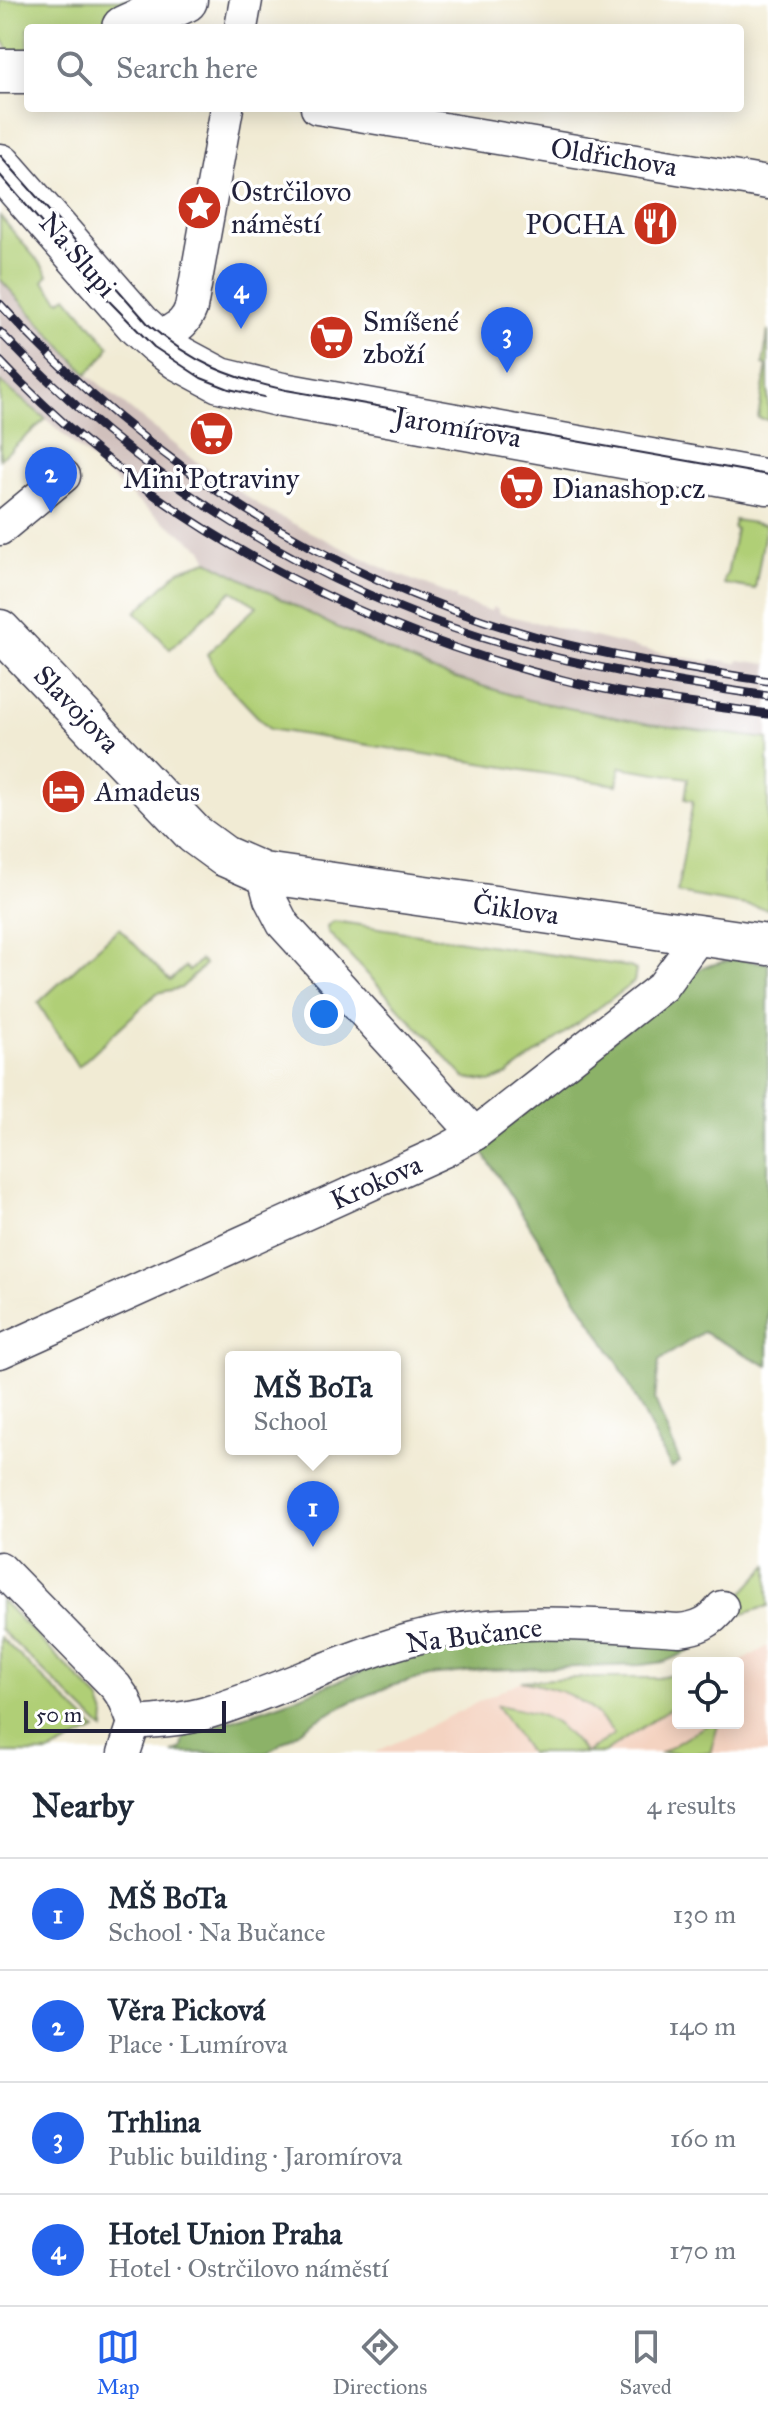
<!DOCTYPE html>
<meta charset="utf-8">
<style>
:root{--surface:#fff;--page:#f2f2f3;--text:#1f2937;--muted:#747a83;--line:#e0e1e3;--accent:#2563eb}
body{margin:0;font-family:"IM FELL Great Primer",serif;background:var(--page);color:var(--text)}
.controls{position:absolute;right:24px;bottom:24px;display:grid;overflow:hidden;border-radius:8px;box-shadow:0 4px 20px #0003}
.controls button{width:72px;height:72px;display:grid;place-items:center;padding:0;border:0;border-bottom:2px solid var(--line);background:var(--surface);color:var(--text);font:40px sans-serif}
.scale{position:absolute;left:24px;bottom:20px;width:202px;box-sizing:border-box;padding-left:8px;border:4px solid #22223b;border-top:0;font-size:22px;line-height:28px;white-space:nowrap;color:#22223b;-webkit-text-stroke:6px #fff;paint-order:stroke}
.you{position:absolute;left:324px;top:1014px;width:28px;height:28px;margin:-20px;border:6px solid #fff;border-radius:50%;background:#1a73e8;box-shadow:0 0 0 12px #1a73e833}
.badge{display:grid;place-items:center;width:52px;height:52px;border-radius:50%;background:var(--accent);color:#fff;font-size:26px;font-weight:700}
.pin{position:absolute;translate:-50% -66px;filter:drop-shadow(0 2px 4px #0008)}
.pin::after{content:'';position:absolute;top:42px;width:28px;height:24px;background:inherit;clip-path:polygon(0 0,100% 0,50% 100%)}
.popup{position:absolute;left:225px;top:1351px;width:176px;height:104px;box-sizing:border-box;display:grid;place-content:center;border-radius:8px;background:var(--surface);filter:drop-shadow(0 2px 6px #0005);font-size:26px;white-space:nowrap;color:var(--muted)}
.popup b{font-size:30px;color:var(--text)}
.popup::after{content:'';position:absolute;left:50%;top:100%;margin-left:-16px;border:16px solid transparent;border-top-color:var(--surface)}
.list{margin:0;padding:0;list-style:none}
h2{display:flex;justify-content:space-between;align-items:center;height:104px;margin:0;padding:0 32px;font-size:34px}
h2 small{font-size:26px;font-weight:400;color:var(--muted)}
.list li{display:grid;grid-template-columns:52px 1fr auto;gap:24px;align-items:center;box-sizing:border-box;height:112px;padding:0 32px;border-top:2px solid var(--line)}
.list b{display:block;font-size:30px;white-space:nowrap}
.list p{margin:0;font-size:26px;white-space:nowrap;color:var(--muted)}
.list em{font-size:26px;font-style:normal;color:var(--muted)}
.icon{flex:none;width:44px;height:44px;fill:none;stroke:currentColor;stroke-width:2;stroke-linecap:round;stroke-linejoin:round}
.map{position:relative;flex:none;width:768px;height:1753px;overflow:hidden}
.search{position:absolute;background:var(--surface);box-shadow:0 4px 20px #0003;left:24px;right:24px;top:24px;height:88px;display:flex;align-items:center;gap:20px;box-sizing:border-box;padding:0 28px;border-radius:8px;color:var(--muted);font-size:30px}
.sheet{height:552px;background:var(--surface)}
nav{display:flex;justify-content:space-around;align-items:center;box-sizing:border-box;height:112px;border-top:2px solid var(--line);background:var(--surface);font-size:22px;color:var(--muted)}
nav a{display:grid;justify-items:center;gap:4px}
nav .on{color:var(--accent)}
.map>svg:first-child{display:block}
</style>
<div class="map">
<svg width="768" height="1753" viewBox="0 0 768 1753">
<rect width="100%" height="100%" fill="#fff"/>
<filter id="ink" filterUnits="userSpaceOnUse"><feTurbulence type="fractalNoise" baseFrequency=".0125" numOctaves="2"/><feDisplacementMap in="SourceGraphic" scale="16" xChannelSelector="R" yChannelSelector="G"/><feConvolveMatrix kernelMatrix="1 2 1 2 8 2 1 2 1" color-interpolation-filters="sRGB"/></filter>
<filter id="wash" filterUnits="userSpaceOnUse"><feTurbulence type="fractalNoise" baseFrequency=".006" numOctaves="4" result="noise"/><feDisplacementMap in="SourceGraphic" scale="32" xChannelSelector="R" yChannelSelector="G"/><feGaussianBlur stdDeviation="1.8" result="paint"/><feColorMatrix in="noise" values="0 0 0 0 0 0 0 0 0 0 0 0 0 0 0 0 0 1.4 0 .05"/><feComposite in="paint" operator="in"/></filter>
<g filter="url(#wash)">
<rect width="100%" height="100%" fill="#f1ebd4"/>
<path fill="#f4d3c1" d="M768,1646V1753H374L521,1681L557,1689L577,1697L591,1708L614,1734L678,1691V1723H738V1663Z"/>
<path fill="#d0c0bc" d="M0,279L87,374L187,455L266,510L391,572L456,597V600L491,611L493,607L498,609V613L651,651L710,662L711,659L737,663L739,660L768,664V739L649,724L527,700L436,672L330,624L208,561L202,549L145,508L46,419L0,382Z"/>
<g fill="#b0cf76" stroke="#697858" stroke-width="2">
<path d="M0,0H152L98,28H28V55L12,56L0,35Z"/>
<path d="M0,216L43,267L48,275L43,281L60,301L67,296L109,346L105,355L87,374L0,279Z"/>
<path d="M768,331V420L758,418L767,365L763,364Z"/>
<path d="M0,382L46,419L0,459Z"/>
<path d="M735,520L766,525L755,589L724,584L725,576L727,575L736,529L733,528Z"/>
<path d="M208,561L330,624L436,672L528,700L649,724L768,739V909L677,893L693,801L685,799L688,778L620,767L617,785L269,729L218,675L207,654L257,606L232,591L170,649L136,612L180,570Z"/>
<path d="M334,921L630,967L636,970L634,982L507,1075L490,1082L465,1078L328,932L327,926Z"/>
<path d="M119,928L170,981L185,967L189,971L200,960L205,965L181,988L157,993L78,1067L38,1003Z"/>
<path d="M768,1565V1606L743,1614L739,1613L738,1598Z"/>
<path d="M0,1599L99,1699L105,1715L104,1730L0,1629Z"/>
<path d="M0,1637L96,1730L49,1753H0Z"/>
<path d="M678,1674V1703L604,1753H586L614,1734C585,1696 566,1691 521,1681L570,1678H658Z"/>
<path d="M498,1705C545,1715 554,1715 585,1753H529L497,1706Z"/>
<path d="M710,1723L718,1725L710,1753H661Z"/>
</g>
<g fill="#8cb267" stroke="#576a51" stroke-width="2">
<path d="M735,959L768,963V1366L703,1332L659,1361L655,1400L680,1463L671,1468L619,1365L480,1148L703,967Z"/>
<path d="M556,1639L692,1642L695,1649L664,1662L641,1665L483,1670L429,1676L391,1686L351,1702L316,1720L267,1753H173L182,1749L184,1737L285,1702L394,1659L471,1645Z"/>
</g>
</g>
<g filter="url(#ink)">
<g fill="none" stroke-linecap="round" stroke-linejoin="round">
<defs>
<g id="minor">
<path d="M241,28L246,0"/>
<path d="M317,108L768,183"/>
<path d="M158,342C170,326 182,332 191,308L227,108"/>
<path d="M0,529L64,476"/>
<path d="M263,873L270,899L283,924L475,1134"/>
<path d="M0,1352L444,1151L475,1134L662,987L700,935"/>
<path d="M0,1568L116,1687L125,1700L134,1723"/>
<path d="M134,1723C158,1721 183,1720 206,1713C280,1691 349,1654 424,1636C507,1616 595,1625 679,1630C698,1628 710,1623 722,1607"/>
<path d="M124,1753L134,1723"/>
</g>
<path id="tertiary" d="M0,630L194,834L224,856L263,873L768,945"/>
<g id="secondary">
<path d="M124,28L185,0"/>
<path d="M0,71H28"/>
<path d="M0,166L139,325L158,342L179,358L220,380L282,395L768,482"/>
</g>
</defs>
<use href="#minor" stroke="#414052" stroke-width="35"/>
<use href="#tertiary" stroke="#414052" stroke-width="43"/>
<use href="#secondary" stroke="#414052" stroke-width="47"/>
<use href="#minor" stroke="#fff" stroke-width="32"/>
<use href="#tertiary" stroke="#fff" stroke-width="40"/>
<use href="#secondary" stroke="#fff" stroke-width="44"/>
<g stroke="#22223b" stroke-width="2">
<path d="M0,155L149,325C192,363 231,378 286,390L768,475"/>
<path d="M0,175L111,303L154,347L201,378L229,389L264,397"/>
</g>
<defs>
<g id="rail">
<path d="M0,304C147,465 330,580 541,638C616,658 692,669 768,681"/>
<path d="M0,332C132,471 299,581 483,638C576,666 672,682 768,696"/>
<path d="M0,361C151,521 351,627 564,680C630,697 700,704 768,714"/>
</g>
</defs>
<use href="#rail" stroke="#22223b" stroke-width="9"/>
<use href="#rail" stroke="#fff" stroke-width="6" stroke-dasharray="18" stroke-linecap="butt"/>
</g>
</g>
<defs>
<symbol id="sight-disc" viewBox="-11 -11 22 22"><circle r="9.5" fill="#c8321e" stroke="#fff"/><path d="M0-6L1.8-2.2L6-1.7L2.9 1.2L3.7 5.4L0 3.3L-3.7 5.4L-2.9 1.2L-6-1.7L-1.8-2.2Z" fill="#fff"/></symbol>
<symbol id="restaurant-disc" viewBox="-11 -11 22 22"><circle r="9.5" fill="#c8321e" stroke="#fff"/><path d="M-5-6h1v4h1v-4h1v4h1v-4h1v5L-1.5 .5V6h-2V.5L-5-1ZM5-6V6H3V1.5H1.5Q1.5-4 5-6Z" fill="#fff"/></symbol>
<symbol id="supermarket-disc" viewBox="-11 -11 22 22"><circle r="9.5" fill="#c8321e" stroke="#fff"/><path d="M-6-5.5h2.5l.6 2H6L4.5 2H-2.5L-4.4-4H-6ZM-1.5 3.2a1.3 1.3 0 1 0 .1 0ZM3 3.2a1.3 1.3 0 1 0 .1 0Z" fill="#fff"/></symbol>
<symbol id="hotel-disc" viewBox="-11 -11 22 22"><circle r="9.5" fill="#c8321e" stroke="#fff"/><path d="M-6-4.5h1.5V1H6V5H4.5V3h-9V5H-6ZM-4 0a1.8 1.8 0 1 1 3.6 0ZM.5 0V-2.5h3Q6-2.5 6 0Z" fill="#fff"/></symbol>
</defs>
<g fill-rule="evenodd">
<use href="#sight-disc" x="174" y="182" width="51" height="51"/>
<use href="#restaurant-disc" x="630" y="198" width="51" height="51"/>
<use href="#supermarket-disc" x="306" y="312" width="51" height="51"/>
<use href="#supermarket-disc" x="186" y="408" width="51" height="51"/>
<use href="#supermarket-disc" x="496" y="462" width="51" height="51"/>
<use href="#hotel-disc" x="38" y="766" width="51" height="51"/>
</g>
<g text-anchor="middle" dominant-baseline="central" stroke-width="7" stroke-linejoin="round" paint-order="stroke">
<g font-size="28" fill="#22223b" stroke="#fff">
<text transform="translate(614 157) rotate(9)">Oldřichova</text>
<text transform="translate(78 255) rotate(49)">Na Slupi</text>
<text transform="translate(458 427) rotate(10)">Jaromírova</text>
<text transform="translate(77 709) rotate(46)">Slavojova</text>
<text transform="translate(516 909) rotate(8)">Čiklova</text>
<text transform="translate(376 1182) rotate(-24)">Krokova</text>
<text transform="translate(474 1635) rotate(-7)">Na Bučance</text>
</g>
<g font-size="28" fill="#22223b" stroke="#fff" text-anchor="start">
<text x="231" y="191">Ostrčilovo<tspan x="231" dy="32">náměstí</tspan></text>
<text x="625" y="224" text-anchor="end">POCHA</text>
<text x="363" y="321">Smíšené<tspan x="363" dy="32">zboží</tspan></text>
<text x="211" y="478" text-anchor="middle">Mini Potraviny</text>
<text x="552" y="488">Dianashop.cz</text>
<text x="95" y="791">Amadeus</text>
</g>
</g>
</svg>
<div class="controls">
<button><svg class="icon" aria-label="locate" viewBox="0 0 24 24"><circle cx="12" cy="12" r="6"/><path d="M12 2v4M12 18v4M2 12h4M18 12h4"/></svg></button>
</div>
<div class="scale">50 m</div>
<div class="you"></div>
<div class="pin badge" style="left:313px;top:1547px">1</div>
<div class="popup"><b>MŠ BoTa</b>School</div>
<div class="pin badge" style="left:51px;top:513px">2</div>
<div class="pin badge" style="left:507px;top:373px">3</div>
<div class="pin badge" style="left:241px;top:329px">4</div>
<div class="search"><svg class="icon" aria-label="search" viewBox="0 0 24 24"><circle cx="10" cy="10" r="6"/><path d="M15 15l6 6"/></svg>Search here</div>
</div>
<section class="sheet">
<h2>Nearby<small>4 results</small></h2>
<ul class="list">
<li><span class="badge">1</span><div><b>MŠ BoTa</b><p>School · Na Bučance</p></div><em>130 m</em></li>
<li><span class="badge">2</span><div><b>Věra Picková</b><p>Place · Lumírova</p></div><em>140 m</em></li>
<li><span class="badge">3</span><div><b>Trhlina</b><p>Public building · Jaromírova</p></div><em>160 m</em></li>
<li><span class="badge">4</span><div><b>Hotel Union Praha</b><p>Hotel · Ostrčilovo náměstí</p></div><em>170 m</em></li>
</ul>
</section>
<nav>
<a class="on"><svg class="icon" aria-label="map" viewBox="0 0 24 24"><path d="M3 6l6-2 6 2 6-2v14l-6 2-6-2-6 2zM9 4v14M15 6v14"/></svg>Map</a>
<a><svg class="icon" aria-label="directions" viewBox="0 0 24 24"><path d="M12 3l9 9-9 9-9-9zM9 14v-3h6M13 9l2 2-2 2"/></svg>Directions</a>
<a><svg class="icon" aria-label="saved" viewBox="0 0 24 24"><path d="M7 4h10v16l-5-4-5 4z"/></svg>Saved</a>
</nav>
